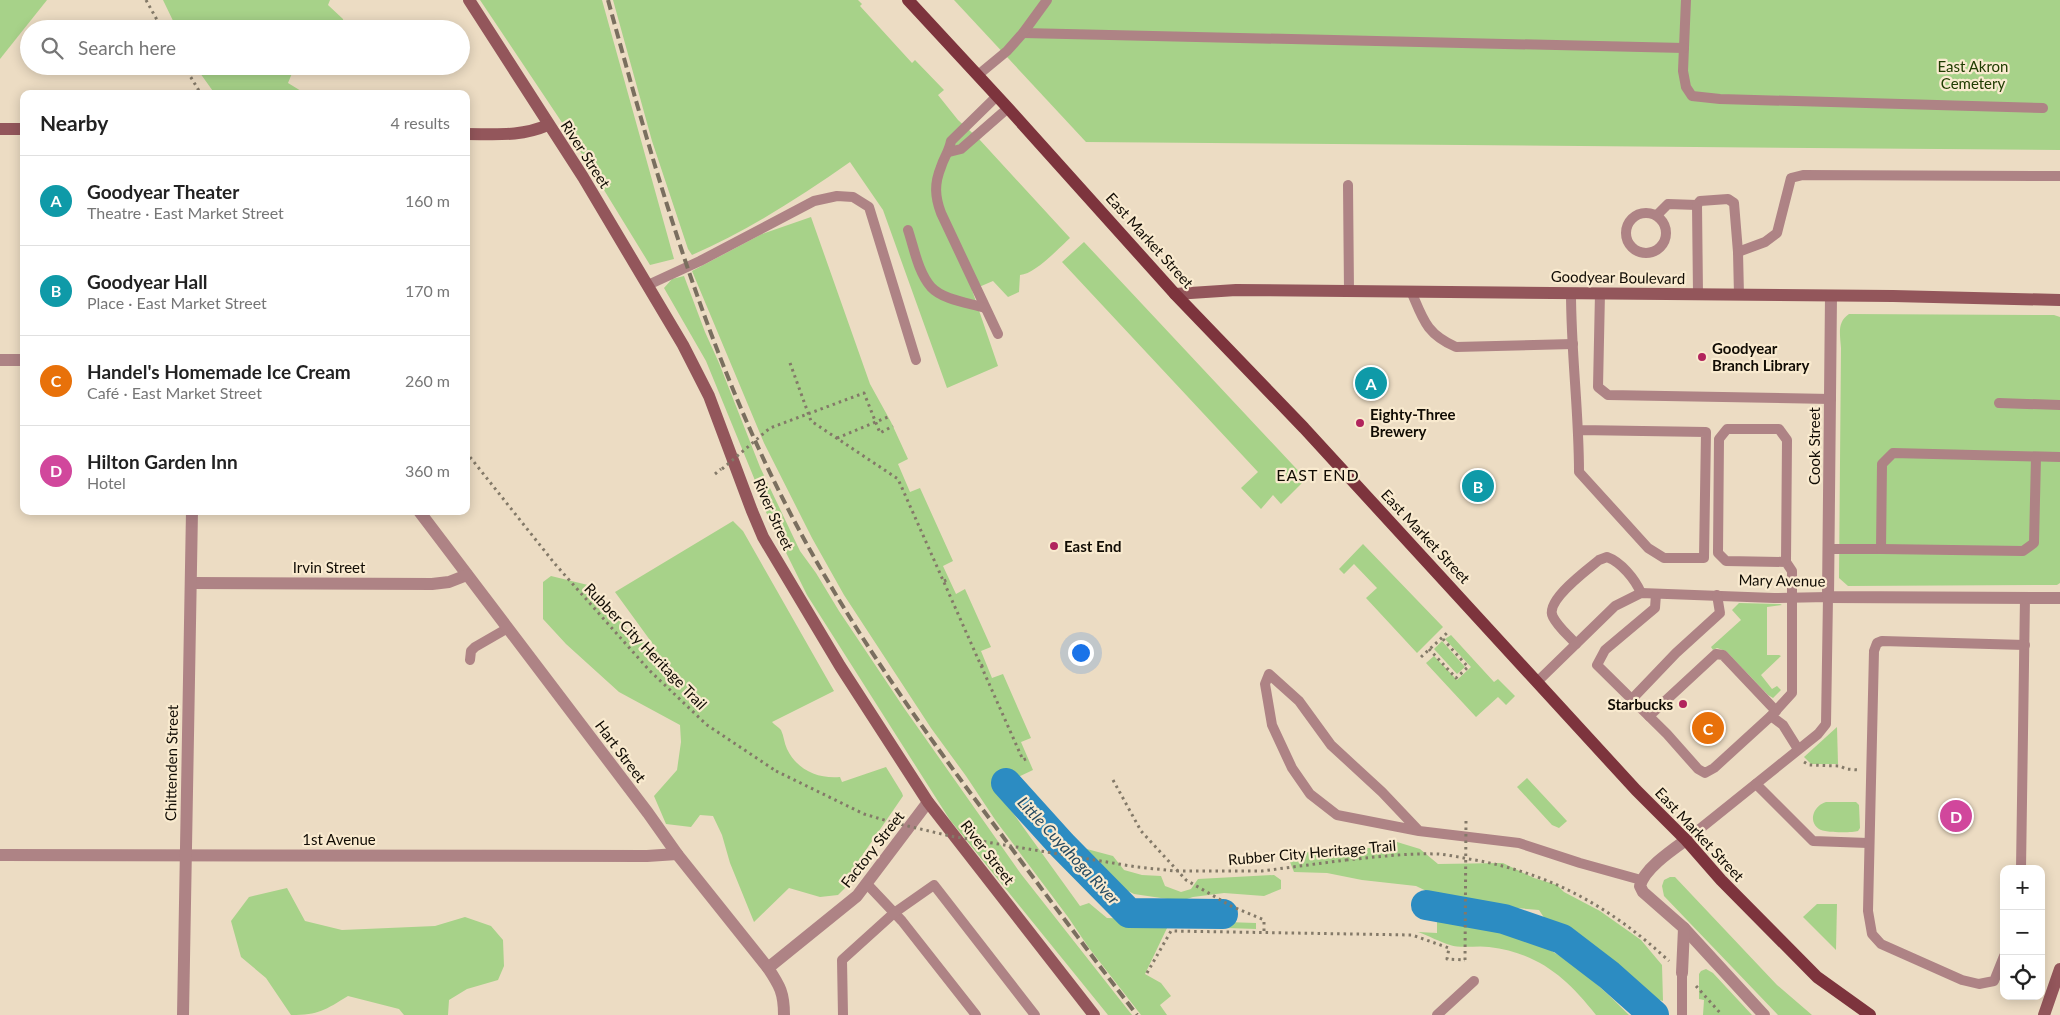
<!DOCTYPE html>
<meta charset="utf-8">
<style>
:root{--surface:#fff;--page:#f2f2f2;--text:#222;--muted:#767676;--line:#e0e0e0;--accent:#0f766e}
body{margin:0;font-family:Lato,sans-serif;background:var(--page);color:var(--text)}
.controls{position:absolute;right:15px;bottom:15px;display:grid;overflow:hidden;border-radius:10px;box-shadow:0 2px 12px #0003}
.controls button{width:45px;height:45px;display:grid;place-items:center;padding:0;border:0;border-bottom:1px solid var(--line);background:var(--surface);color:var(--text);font:25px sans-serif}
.you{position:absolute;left:1080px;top:652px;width:18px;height:18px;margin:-12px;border:4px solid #fff;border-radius:50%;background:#1a73e8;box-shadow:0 0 0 8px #1a73e833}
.badge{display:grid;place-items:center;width:32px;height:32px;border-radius:50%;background:var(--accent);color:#fff;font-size:16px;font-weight:700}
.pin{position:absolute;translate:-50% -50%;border:2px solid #fff;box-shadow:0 1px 5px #0006}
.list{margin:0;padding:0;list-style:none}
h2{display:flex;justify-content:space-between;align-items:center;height:65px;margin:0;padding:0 20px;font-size:21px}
h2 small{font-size:16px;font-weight:400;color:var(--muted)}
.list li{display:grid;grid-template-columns:32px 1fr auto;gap:15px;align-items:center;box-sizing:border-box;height:90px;padding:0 20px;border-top:1px solid var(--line)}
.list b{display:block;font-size:19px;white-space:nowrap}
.list p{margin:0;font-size:16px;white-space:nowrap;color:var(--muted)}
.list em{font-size:16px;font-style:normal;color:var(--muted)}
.icon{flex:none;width:28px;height:28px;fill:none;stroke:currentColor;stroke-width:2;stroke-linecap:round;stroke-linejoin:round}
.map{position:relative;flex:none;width:2060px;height:1015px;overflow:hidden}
.search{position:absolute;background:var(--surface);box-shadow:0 2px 12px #0003;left:20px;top:20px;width:450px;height:55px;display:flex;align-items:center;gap:12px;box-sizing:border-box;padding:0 18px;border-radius:28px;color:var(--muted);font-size:19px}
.panel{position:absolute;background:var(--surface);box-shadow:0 2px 12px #0003;left:20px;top:90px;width:450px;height:425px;border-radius:10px}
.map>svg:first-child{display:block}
</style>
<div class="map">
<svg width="2060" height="1015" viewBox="0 0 2060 1015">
<rect width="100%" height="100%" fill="#ecdcc3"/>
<g fill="#a7d289">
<path d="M0,0H47L0,59Z"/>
<path d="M163,0H330L328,5L343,19L344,29H177Z"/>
<path d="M480,0H602L674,259L650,265L569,133Z"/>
<path d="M613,0H858L862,4L860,6L912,63L915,60L944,90L938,95L958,120L979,139L1070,238C1058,249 1035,274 1020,275L1019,292L1008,297L993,281L972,290L998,366L947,388L883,210L850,162C800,197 749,230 692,255L688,249L652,141Z"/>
<path d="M954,0H2060V150L1086,142Z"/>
<path d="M195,66H295L288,83L306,94H215Z"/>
<path d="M811,217L870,384L891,422L908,459L898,464L910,492L920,488L953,561L943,566L956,594L965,589L991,647L981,651L992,678L1003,674L1031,738L1021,742L1033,770L995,788L1080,906L1089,903L1107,918L1256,923V929L1168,926L1145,974L1161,983L1171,996L1160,1005L1167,1015H1141L1089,948L1068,917L996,821L966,776L931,728L844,595L812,538L764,443L692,271L762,234Z"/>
<path d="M1084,242L1306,479L1281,504L1273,495L1261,509L1241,488L1258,472L1062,262Z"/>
<path d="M684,276L705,332L719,363L760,467L800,551L816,573L839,611L904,708L1021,874L1132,1015H1108L950,820L807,595L761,502L754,478L706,361L664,288L672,279Z"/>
<path d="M1849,314L2054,315L2060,317V583L2057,585L1848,586L1839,578L1841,348C1840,334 1837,322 1849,314Z"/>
<path d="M733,521L743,531L834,691L772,722C774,725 779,727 781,730C784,736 784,743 787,749C797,770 818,779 840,777L842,782L886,767L902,793L903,796L859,860L860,873L838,895L820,897L789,888L754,922L730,863L722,835L713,816L700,815L691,827L666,824L654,796L677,770L681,742L680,725L619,692L566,644L543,619V582L551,576L592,586L626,628L654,650L655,647L615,592Z"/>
<path d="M1363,544L1443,627L1417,653L1366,598L1377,588L1354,564L1344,574L1339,569Z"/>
<path d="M1739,603L1780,604L1782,605L1767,607V655H1779L1781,656L1761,675L1772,689L1777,686L1781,690L1773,698L1768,695L1726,651L1717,648L1713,650L1711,647L1741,620L1732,610Z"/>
<path d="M1451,635L1494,682L1498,679L1515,696L1506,705L1498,697L1476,717L1426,663L1434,656L1457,680L1471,667L1445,639Z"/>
<path d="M1442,641L1465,667L1457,674L1434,649Z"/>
<path d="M1837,727L1838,764H1811L1804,757Z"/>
<path d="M1527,778L1567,821L1559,828L1552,825L1517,787Z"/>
<path d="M1826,802H1856L1859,805L1860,828L1858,831C1852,833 1824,833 1819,829C1807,820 1815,805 1826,802Z"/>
<path d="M1397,842L1420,849L1438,864L1503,863L1534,878L1557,885L1564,892L1600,911L1641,940L1662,965L1663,1001L1643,995L1628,983L1606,959L1580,939L1549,925L1539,910L1494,906L1470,901L1441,898L1416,886L1362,880L1327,873L1294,872L1290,862C1307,844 1347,849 1370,848C1379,847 1388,844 1397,842Z"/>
<path d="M1083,848L1113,856L1124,870L1142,875L1161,876L1165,886L1181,892L1191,889L1198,879L1274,875L1281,880V889L1264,896L1224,893L1193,897L1181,901L1134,894L1104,879L1090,868Z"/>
<path d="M1670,877H1675L1777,985L1812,1015H1778L1664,896L1662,886L1664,880Z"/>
<path d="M287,888L305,921L342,930L435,926L465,917L491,926L503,940L504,966L498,980L467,989L449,1000L448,1015H404L399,1009L348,996C325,1010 319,1015 291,1015L266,978L241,957L231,921L249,897Z"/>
<path d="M1817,904H1837L1836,950L1803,917Z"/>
<path d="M1437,921C1463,926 1492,928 1517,936C1562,950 1597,983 1629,1015H1596C1566,977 1538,953 1489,947C1477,945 1462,949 1450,945C1440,942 1429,936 1418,932L1437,933Z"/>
<path d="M1706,969L1713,973L1752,1015H1703L1704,1000L1699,999V974L1701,971Z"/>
</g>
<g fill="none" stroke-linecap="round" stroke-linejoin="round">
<g stroke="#2c8cc2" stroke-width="30">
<path d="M1006,783L1062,845L1129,913L1223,914"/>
<path d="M1426,905L1504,919L1562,939L1609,975L1654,1015"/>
</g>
<g stroke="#837968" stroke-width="3" stroke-dasharray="2.5 4" stroke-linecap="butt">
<path d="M146,0L162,29"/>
<path d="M184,66L201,94"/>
<path d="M790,363L811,421L898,479L1023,760L1028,758"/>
<path d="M837,438L888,417"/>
<path d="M466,452L555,564L649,670L707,725L776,771"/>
<path d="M715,474L721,469"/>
<path d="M944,581L949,579"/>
<path d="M1429,649L1456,678L1468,667L1442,638"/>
<path d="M1421,657L1447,633"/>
<path d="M981,666L986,664"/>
<path d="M1804,762L1809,765L1840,766L1846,769L1859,770"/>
<path d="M1113,780L1141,831L1186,880L1231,906L1264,920V932"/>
<path d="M1346,860C1377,857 1407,853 1438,854C1450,855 1463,858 1475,860C1552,874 1612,908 1669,961"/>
<path d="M1147,973L1171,931L1412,935L1449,948L1447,959L1465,960"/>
<path d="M1696,986L1722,1015"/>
</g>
<g stroke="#ae8385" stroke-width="10">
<path d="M1686,0L1683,71L1686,87L1692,96L1720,99L2043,108"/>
<path d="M1023,33L1684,48"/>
<path d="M978,75L1007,51L1023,33L1047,0"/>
<path d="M997,96L951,141C949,152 944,157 941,167C934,184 935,197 941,213L998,334"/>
<path d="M949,152L961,149L1008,108"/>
<path d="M1348,185L1349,291"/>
<circle cx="1646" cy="233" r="20"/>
<path d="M1657,215L1668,204L1697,205"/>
<path d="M908,230C914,248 918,272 931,287C943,300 969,303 985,308"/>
<path d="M648,285L700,261L814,201L837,196L853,197L869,207L916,360"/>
<path d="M1411,291C1423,319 1426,334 1456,347L1573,344"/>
<path d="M1571,293C1571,353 1579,412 1579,472L1648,548L1664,558H1704L1706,432L1579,430"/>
<path d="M1600,293L1598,387L1608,395L1831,399"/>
<path d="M1698,294L1697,205L1700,201L1728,199L1734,203L1738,252"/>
<path d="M1739,295L1738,252L1765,242L1777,233L1791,178L1803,175L2060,176"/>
<path d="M1999,403L2060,405"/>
<path d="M1829,549H1881L1882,464L1893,453L2060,457"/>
<path d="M1881,549L2023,551L2034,543L2036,457"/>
<path d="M1656,594L1655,608L1605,650L1597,665L1667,734L1698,769L1705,773L1714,768L1771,716L1783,725L1798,749"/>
<path d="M1576,644C1568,635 1558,627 1553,617C1544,601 1587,570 1599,560L1607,557C1621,562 1635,579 1641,593"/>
<path d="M470,660L471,651L475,647L508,628"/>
<path d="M1538,681L1615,606L1641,593L1774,598L1828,597L1826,724L1818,734L1686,840"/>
<path d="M1632,699L1676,653L1720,613L1717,595"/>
<path d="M1649,716L1716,654L1723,655L1776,711"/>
<path d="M1771,716L1792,693V571L1786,562L1726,561L1718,553L1719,439L1727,429H1779L1787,440L1786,562"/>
<path d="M1756,784L1813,841L1868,843"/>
<path d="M1419,831L1382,792L1331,745L1299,701L1269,674L1265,684L1272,725L1292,768L1310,794L1337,815L1419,831L1519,843L1580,863L1641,880"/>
<path d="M2021,869L2025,597"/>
<path d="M867,884L902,921L976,1015"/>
<path d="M2004,956L1994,981L1979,984L1962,980L1881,944L1872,934L1868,911L1874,651L1877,643L1882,641L2025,645"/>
<path d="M843,1015L842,960L894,913L934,885L1035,1015"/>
<path d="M1437,1015L1474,981"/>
<path d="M1682,1015V973"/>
</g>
<g stroke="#ae8385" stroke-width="12">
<path d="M1831,296L1828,597L2060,598"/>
<path d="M0,360H24"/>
<path d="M419,511L648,813L677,854L768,968C780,986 784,993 784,1015"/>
<path d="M191,583L432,584L449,582L467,575"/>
<path d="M0,855L647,856L677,854"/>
<path d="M1684,928L1764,1015"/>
<path d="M768,968L857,896L928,802"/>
<path d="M1682,973L1684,928L1643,892L1640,886C1644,869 1672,850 1686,840"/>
<path d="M183,1015L192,511"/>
</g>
<g stroke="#93565b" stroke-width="12">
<path d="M469,0L583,177L683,345L709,396L752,511L763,537L840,666L928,802L1094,1015"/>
<path d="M0,129H24"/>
<path d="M466,134C496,134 520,137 548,125"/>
<path d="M1175,294L1236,290L1893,296L2060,300"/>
<path d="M2044,1015L2060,969"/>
</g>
<path stroke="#7d343d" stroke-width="12" d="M908,0L1008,108L1175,294L1304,428L1636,790L1686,840L1721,880L1817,977L1870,1015"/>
<path stroke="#7a6f5f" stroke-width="4" stroke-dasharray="10 5" stroke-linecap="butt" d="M608,0C655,172 704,344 785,503C845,621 922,729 1001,834C1046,895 1091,955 1137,1015"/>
<g stroke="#837968" stroke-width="3" stroke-dasharray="2.5 4" stroke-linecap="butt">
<path d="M722,469L770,428L864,393L880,433L893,426"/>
<path d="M776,771L864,814L891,822L950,836L1137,867L1176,871H1262L1346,860"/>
<path d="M1465,960L1466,820"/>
</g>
</g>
<g fill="#b1245d" stroke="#f9eacf" stroke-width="2">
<circle cx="1702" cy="357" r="5"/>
<circle cx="1360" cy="423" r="5"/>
<circle cx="1054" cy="546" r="5"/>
<circle cx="1683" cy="704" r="5"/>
</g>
<g text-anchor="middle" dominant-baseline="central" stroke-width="4.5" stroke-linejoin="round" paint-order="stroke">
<g font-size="15" fill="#203d02" stroke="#f9eacf">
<text x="1973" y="66">East Akron<tspan x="1973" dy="17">Cemetery</tspan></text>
</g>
<g font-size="15" fill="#110c04" stroke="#f9eacf">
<text transform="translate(586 154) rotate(57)">River Street</text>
<text transform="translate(1150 240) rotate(48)">East Market Street</text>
<text transform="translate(1618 277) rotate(1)">Goodyear Boulevard</text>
<text transform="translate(1814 446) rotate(-90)">Cook Street</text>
<text transform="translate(774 514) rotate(66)">River Street</text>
<text transform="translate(1426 536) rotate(47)">East Market Street</text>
<text x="329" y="567">Irvin Street</text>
<text transform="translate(1782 580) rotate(1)">Mary Avenue</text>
<text transform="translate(646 646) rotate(46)">Rubber City Heritage Trail</text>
<text transform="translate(621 751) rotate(53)">Hart Street</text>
<text transform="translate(171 763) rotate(-89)">Chittenden Street</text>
<text transform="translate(1700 834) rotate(47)">East Market Street</text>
<text x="339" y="839">1st Avenue</text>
<text transform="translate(872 849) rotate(-52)">Factory Street</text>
<text transform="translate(988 852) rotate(52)">River Street</text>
<text transform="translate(1312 852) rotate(-5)">Rubber City Heritage Trail</text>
</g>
<g font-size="15" font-weight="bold" fill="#110c04" stroke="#f9eacf" text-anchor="start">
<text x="1712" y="348">Goodyear<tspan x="1712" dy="17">Branch Library</tspan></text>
<text x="1370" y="414">Eighty-Three<tspan x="1370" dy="17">Brewery</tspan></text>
<text x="1064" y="546">East End</text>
<text x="1673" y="704" text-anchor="end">Starbucks</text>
</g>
<g font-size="16" letter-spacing="1" fill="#110c04" stroke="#f9eacf">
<text x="1318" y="474">EAST END</text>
</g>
<g font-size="16" font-style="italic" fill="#244a62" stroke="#f9eacf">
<text transform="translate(1069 850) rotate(47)">Little Cuyahoga River</text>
</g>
</g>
</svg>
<div class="controls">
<button>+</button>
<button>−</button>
<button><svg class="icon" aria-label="locate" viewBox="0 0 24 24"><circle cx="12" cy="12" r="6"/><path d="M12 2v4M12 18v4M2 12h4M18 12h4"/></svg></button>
</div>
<div class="you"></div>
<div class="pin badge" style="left:1371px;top:383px;background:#0f9aa8">A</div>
<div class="pin badge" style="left:1478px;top:486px;background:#0f9aa8">B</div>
<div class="pin badge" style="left:1708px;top:728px;background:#e8710a">C</div>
<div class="pin badge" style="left:1956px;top:816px;background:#d1479c">D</div>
<div class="search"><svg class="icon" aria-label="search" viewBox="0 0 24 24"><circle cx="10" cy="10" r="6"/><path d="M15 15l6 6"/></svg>Search here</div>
<section class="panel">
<h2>Nearby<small>4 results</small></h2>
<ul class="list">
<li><span class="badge" style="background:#0f9aa8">A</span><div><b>Goodyear Theater</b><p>Theatre · East Market Street</p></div><em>160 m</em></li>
<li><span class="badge" style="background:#0f9aa8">B</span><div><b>Goodyear Hall</b><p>Place · East Market Street</p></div><em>170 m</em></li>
<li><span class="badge" style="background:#e8710a">C</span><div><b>Handel's Homemade Ice Cream</b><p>Café · East Market Street</p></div><em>260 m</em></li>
<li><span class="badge" style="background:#d1479c">D</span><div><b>Hilton Garden Inn</b><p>Hotel</p></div><em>360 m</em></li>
</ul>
</section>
</div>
